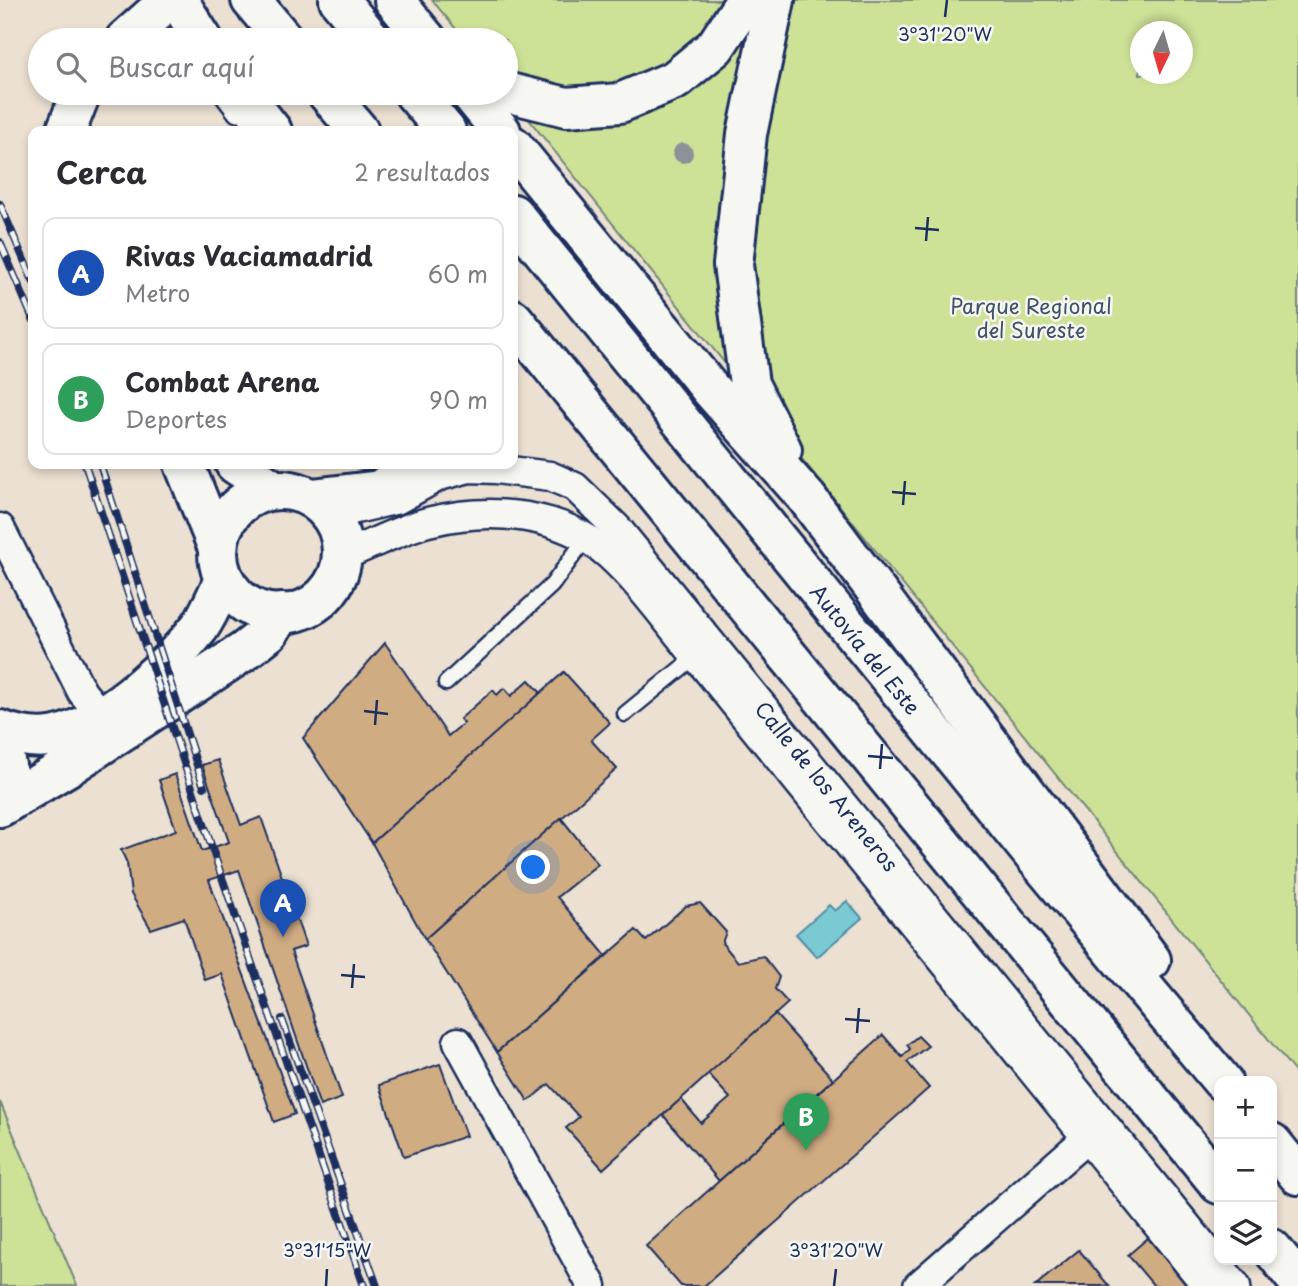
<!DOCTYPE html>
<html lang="es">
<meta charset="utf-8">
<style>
:root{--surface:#fff;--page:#f7f7f7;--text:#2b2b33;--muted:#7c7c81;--line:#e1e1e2;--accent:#b45309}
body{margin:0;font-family:"Playpen Sans",sans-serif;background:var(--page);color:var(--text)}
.controls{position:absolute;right:21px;bottom:21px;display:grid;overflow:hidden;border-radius:14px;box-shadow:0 4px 10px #0003}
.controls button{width:63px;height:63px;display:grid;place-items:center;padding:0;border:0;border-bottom:2px solid var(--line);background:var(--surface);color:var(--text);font:35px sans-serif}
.compass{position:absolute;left:1130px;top:21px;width:63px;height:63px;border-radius:50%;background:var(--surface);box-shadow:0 4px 10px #0003;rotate:185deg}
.you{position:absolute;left:534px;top:868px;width:24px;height:24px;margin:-18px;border:5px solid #fff;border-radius:50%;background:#1a73e8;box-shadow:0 0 0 10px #1a73e833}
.badge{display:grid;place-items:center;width:46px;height:46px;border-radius:50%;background:var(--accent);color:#fff;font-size:23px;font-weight:700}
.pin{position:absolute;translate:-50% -58px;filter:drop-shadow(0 2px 4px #0008)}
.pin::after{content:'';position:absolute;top:37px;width:24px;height:21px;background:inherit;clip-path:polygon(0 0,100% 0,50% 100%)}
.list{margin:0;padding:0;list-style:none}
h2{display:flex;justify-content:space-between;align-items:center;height:91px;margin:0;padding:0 28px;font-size:30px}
h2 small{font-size:23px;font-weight:400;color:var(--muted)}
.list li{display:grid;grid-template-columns:46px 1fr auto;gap:21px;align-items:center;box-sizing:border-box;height:112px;margin:0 14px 14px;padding:0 14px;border:2px solid var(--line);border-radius:14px}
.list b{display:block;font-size:26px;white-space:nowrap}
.list p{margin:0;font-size:23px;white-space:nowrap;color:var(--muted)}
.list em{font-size:23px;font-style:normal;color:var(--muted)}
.icon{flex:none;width:38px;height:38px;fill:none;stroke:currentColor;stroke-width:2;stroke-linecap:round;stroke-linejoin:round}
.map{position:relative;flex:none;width:1298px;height:1286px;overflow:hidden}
.search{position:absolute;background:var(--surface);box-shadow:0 4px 10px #0003;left:28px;top:28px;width:490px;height:77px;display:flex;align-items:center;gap:18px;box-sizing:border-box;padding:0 24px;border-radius:38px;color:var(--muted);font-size:26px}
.panel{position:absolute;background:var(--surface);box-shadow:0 4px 10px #0003;left:28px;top:126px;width:490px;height:343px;border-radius:14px}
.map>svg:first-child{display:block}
</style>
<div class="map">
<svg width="1298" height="1286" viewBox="0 0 1298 1286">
<rect width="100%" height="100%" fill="#ebe0d1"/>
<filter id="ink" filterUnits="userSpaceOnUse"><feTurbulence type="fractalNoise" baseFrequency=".0143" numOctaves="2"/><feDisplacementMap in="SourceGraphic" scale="14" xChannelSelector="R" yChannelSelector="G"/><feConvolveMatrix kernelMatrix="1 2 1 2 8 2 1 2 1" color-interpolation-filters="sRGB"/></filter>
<g filter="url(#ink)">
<g fill="#cde297" stroke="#74887a" stroke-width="2" fill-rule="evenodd">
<path d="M432,0H1298V1076L506,91V40H465ZM1140,32H1182V74H1140Z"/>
<path d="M0,1102L77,1286H0Z"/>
</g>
<path fill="#79cad3" stroke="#538ca4" stroke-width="2" d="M847,901L862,918L817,957L796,934L829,905L835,911Z"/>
<g fill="#d0ac83" stroke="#1b2f5e" stroke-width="2">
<path d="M385,643L448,736L464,723L460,719L493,690L497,695L504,688L511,696L529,680L541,693L372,843L303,738Z"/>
<path d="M564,672L610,723L591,740L617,769L425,939L372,843Z"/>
<path d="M218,760L241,825L261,817L306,946L291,951L342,1098L320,1106L239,870L209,880L295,1114L274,1122L222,974L205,980L184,918L151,929L131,894L127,863L121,850L176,830L159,780L175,774L202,851L229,842L202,765Z"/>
<path d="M561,818L598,864L557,897L606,956L497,1052L425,939Z"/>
<path d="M700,903L726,932L722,943L738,962L763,956L779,977L775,989L788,1003L603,1169L566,1128L579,1117L549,1084L528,1101L497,1052L636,930L646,941L686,906Z"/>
<path d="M775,1014L833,1079L719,1181L663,1115L681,1099L701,1123L730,1098L708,1074Z"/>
<path d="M883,1035L902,1057L910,1049L907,1045L918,1036L928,1046L907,1062L929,1088L704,1286H681L646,1246Z"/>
<path d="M440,1064L466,1136L404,1157L379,1085Z"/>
<path d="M1148,1238L1187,1286H1154L1128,1255Z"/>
<path d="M1079,1250L1109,1286H1035L1041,1281Z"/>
</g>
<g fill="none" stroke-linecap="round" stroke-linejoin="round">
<defs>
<g id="lane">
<path d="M220,93L236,114"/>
<path d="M446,683L552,585L586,538"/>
<path d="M625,714L696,656"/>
</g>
<g id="street">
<path id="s1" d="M330,515L398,499L439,476L469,468L496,469L550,476L575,487L617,528L1236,1286"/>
<path d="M0,528L82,692L100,714"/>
<path d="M342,556C369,546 404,527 432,521C491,507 561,512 609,555C641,584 668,623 696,656L1207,1286"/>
<path d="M458,1042L592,1286"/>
<path d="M918,1286L1087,1138"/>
</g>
<g id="secondary">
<path d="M125,40L153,15"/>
<path d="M66,131L81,93"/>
<path d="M184,464L217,546"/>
<path d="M235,464L274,490"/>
<circle cx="280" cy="552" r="62"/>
<path d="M0,730C22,738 47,741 69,732C114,715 169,666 199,628C209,614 216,596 224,580"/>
<path d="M0,735L7,771L0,799"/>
<path d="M0,807L72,764L243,652L269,632L281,613"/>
</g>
<g id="highway">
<path d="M178,0L203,40"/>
<path d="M251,0L284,40"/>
<path d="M339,0L372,40"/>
<path d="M394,0L427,40"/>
<path d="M775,0L747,134L733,265L749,384L782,450"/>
<path d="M506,92L566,107L620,103L675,80L715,47L746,0"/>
<path d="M242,93L272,131"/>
<path d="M327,93L359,131"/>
<path d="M414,93L446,131"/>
<path d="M470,93L501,131"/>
<path d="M513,146L712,391L807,498L1151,960"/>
<path id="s2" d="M513,214L1035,857L1222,1081"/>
<path d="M513,319L1219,1184"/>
<path d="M312,498L380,490L416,464"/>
<path d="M1272,1143L1298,1175"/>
<path d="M1272,1249L1298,1281"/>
</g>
</defs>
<use href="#lane" stroke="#1b2f5e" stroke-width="19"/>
<use href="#street" stroke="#1b2f5e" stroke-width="33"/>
<use href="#secondary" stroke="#1b2f5e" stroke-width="44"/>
<use href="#highway" stroke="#1b2f5e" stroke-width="44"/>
<use href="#lane" stroke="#f6f6f2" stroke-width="14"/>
<use href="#street" stroke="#f6f6f2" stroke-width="28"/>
<use href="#secondary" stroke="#f6f6f2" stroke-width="38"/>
<use href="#highway" stroke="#f6f6f2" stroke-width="38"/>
<defs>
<g id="rail">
<path d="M0,204L33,281"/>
<path d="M0,242L33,319"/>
<path d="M85,464L216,860L364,1286"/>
<path d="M100,464L204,787"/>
<path d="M282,1019L377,1286"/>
</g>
</defs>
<use href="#rail" stroke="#1b2f5e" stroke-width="8"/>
<use href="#rail" stroke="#f6f6f2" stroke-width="5" stroke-dasharray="16" stroke-linecap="butt"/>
</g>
<circle fill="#8c9298" cx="683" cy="153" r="10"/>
</g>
<path fill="none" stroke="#1b2f5e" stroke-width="2.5" d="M945,17L947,0M915,228L939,230M926,241L928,217M892,492L916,494M903,505L905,481M364,711L388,714M375,725L377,700M868,756L893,758M880,769L882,744M341,975L365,977M352,988L354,964M845,1019L870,1021M857,1033L859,1008M326,1286L327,1269M834,1286L836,1269"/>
<g text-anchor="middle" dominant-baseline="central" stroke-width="5" stroke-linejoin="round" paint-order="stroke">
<g font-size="21" fill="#3f5369" stroke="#f6f6f2">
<text x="1031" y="305">Parque Regional<tspan x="1031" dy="24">del Sureste</tspan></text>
</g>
<g font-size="21" fill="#1b2f5e" stroke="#f6f6f2">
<text stroke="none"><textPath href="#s2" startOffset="560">Autovía del Este</textPath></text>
<text stroke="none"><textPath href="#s1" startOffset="648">Calle de los Areneros</textPath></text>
</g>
</g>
<g font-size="18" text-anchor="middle" fill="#1b2f5e" stroke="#f6f6f2" stroke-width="5" stroke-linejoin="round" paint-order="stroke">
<text x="945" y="41">3°31'20"W</text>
<text x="327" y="1257">3°31'15"W</text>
<text x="836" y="1257">3°31'20"W</text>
</g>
</svg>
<div class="controls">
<button>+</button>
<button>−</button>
<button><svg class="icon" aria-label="layers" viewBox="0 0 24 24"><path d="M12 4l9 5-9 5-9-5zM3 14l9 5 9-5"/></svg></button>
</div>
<svg class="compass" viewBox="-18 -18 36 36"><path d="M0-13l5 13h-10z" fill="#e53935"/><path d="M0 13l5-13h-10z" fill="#7c7c81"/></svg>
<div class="you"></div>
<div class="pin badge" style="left:283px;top:937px;background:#1a4fb4">A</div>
<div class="pin badge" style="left:806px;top:1151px;background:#2e9e5b">B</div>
<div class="search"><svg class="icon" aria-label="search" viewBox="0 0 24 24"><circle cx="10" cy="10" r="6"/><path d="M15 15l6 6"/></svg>Buscar aquí</div>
<section class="panel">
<h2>Cerca<small>2 resultados</small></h2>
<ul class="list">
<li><span class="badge" style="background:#1a4fb4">A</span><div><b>Rivas Vaciamadrid</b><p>Metro</p></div><em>60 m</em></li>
<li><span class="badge" style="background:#2e9e5b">B</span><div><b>Combat Arena</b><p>Deportes</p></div><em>90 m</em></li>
</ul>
</section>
</div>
